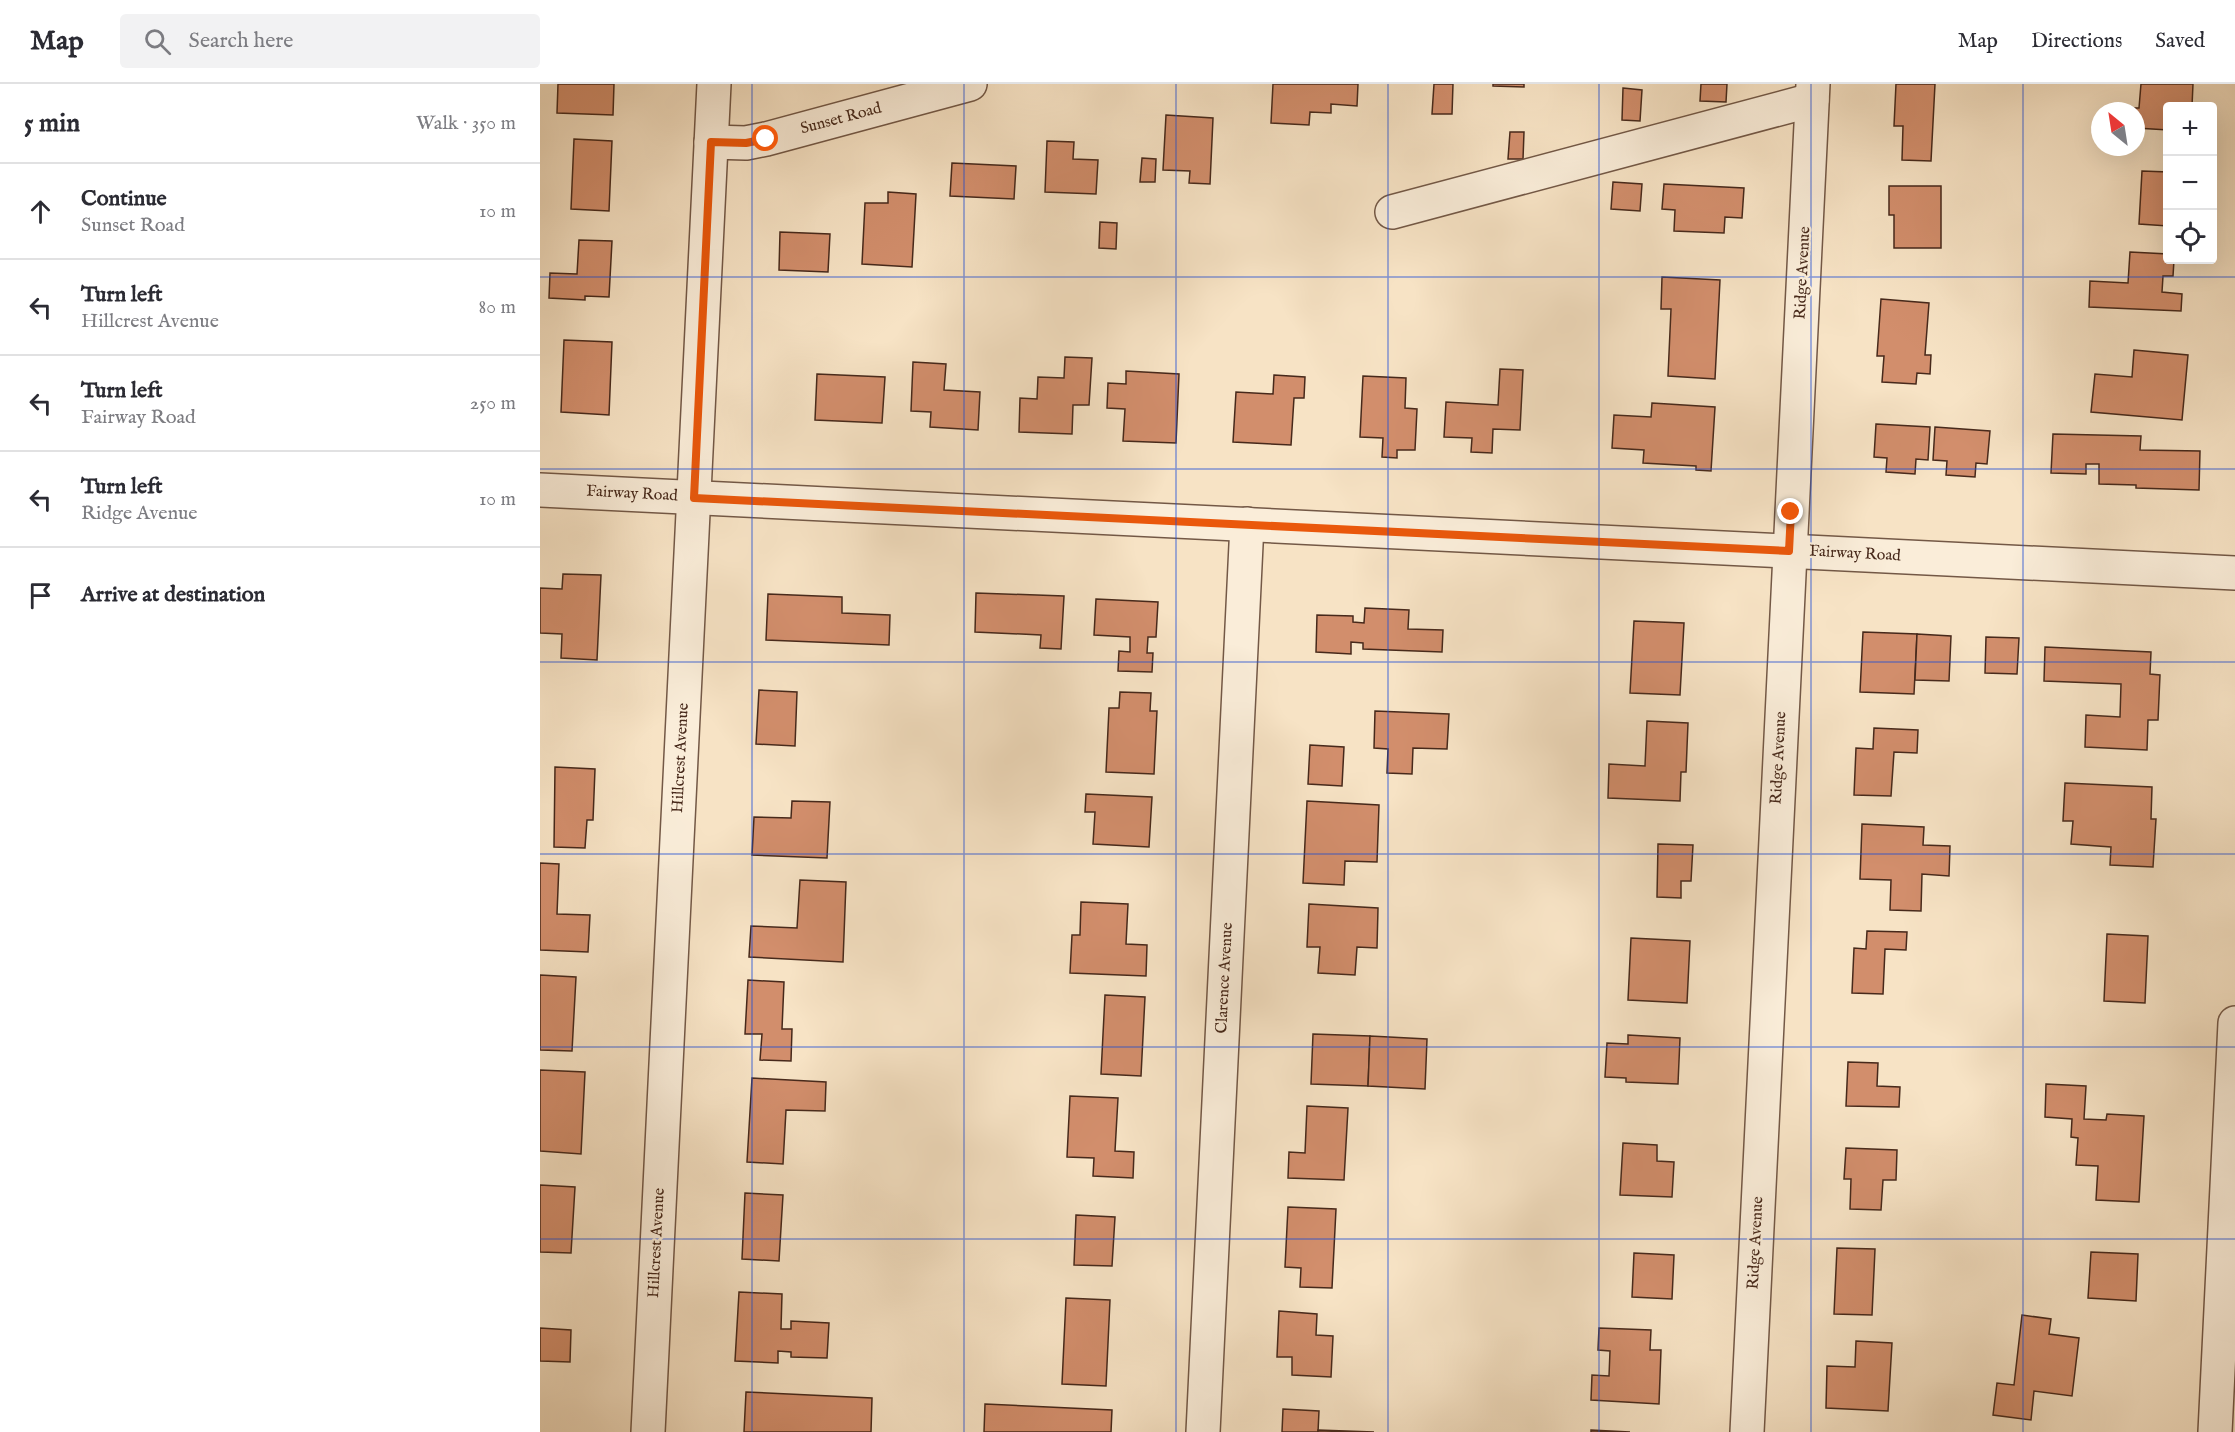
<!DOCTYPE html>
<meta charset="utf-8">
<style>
:root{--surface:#fff;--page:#f2f2f3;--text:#2b2b33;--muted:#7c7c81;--line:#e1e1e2}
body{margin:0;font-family:"IM FELL English",serif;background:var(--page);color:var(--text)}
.controls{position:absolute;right:18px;top:18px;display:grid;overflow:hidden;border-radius:6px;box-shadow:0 6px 24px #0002}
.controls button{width:54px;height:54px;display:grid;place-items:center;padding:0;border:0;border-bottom:2px solid var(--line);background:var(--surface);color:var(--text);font:30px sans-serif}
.compass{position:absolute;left:1551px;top:18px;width:54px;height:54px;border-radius:50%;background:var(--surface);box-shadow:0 6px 24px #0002;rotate:330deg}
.stop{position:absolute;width:18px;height:18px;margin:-14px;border:4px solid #ea580c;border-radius:50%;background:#fff}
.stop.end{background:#ea580c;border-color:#fff;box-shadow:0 2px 6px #0008}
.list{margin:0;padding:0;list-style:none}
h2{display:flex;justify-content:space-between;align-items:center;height:78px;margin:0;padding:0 24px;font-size:26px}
h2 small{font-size:20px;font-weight:400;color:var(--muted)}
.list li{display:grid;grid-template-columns:39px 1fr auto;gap:18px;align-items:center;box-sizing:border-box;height:96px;padding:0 24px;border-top:2px solid var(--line)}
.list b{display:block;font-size:22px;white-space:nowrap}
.list p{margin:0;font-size:20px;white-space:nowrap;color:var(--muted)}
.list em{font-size:20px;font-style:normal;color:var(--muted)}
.icon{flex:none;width:33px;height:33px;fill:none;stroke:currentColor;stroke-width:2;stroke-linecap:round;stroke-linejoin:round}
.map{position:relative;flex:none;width:1695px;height:1348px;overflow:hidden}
header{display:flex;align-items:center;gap:36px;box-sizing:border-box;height:84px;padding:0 30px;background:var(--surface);border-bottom:2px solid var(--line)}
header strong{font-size:28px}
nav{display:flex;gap:33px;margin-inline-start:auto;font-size:21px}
.search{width:420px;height:54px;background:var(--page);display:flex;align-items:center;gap:15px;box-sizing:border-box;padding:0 21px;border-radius:6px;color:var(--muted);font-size:22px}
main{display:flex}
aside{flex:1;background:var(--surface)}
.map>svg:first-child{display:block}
</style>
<header>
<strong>Map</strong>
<div class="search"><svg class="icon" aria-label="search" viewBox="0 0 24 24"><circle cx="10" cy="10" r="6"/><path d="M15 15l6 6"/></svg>Search here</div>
<nav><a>Map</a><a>Directions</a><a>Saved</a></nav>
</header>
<main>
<aside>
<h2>5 min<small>Walk · 350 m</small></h2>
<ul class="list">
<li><svg class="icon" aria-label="ahead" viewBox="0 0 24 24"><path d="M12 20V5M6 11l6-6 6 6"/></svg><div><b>Continue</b><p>Sunset Road</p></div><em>10 m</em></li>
<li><svg class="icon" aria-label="left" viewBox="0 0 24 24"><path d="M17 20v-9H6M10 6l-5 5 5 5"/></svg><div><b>Turn left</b><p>Hillcrest Avenue</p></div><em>80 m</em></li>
<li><svg class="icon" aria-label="left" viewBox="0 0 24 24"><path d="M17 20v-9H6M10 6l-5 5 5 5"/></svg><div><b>Turn left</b><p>Fairway Road</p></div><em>250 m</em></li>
<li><svg class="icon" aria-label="left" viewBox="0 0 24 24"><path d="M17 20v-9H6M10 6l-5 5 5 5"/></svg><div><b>Turn left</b><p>Ridge Avenue</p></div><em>10 m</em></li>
<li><svg class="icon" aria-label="arrive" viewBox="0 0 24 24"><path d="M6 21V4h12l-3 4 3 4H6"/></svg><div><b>Arrive at destination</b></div></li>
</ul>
</aside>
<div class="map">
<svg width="1695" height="1348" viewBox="0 0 1695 1348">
<rect width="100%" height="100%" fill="#f7e3c5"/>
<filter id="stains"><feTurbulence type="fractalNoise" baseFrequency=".00333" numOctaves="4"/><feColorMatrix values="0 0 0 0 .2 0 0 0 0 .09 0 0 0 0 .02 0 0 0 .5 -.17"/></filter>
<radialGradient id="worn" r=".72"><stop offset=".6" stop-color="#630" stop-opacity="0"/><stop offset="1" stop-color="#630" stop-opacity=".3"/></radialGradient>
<g fill="#d28e6c" stroke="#47291b" stroke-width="1.5">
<path d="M18,0H74L73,31L17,29Z"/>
<path d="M733,0H818L817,22L791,20V29L770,28L769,41L731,39Z"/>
<path d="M894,0H913L912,30H892Z"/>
<path d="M953,0H984V3L953,2Z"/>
<path d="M1161,0H1187L1186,18L1160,17Z"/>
<path d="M1356,0H1395L1391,77L1362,76L1363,42H1354Z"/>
<path d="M1601,0H1653L1652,22H1628V46L1596,44V27H1585L1586,24H1599Z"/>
<path d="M1083,4L1102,6L1100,37L1082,36Z"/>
<path d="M626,31L673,34L670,100L649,99L650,87L623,86Z"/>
<path d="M970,48H984L983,75H968Z"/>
<path d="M34,55L72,57L69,127L31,125Z"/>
<path d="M507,57L534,58L533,75L558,76L556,110L505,108Z"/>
<path d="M602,74L616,75L615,98H600Z"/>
<path d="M412,79L476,82L474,115L410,112Z"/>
<path d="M1602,87L1628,88V142L1599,140Z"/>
<path d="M1073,98L1102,100L1100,127L1071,125Z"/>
<path d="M1124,100L1204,104L1202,134L1185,133L1184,149L1134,147L1135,126L1122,125Z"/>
<path d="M1349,102H1401V164H1354V131H1349Z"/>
<path d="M348,108L376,110L372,183L322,180L325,119H348Z"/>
<path d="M560,138L577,139L576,165L559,164Z"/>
<path d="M240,148L290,150L288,188L239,186Z"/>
<path d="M39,156L72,157L69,213L45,212V216L9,214L10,189L37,190Z"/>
<path d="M1590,168L1628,170V176H1634L1633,192H1623L1622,208L1642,210L1641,227L1549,223L1550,197L1588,199Z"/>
<path d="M1122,193L1180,196L1175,295L1128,292L1131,225H1121Z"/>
<path d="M1341,215L1389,219L1385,271H1391L1390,290L1377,289L1376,300L1342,298L1344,272H1337Z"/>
<path d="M24,256L72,258L69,331L21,328Z"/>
<path d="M1594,266L1648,271L1642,336L1551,328L1555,290L1592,293Z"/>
<path d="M525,273L552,274L549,321H533L532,350L479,348L480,314L497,315L498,293L524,294Z"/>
<path d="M373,278L406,280L404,306L440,308L438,346L390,343L391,328L371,327Z"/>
<path d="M960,285L983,286L980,346L953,345L952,369L931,368L932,354L904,353L906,318L958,321Z"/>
<path d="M586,287L639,290L636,359L583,357L585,325L567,324L568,299L586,300Z"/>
<path d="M277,290L345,293L342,339L275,336Z"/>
<path d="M734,291L765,293L764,314H754L751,361L693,358L696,308L733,310Z"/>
<path d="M823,292L866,294L865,324L877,325L875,366H857V374L842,373L843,354L820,353Z"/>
<path d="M1112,319L1175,323L1171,387L1156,386V382L1103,379L1104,366L1072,364L1074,331L1111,333Z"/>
<path d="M1336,340L1390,343L1388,376L1376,375L1375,390L1346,388L1347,374L1334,373Z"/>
<path d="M1395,343L1450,347L1447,380L1436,379L1435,393L1406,391L1407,377L1393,376Z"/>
<path d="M1513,350L1601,352L1600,366L1660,367L1659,406L1596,404V401L1559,400V380H1546V390L1511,389Z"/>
<path d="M23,490L61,491L57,576L21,574L22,550L0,549V504L22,505Z"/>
<path d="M436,509L524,512L521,565L500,564L501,551L435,548Z"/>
<path d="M228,510L302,513V529L350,531L349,561L226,556Z"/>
<path d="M556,515L618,518L616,553H608L607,569H613L612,588L578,587L579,567L590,568V553L554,551Z"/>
<path d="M825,524L869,526L868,545L903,546L902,568L823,565V559L811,558V570L776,568L777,531L813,532V538L824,539Z"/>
<path d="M1094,537L1144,539L1140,611L1090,609Z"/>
<path d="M1323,548L1377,550L1374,610L1320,608Z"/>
<path d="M1377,550L1411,552L1409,597L1375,596Z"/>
<path d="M1446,553L1479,554L1477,590L1445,589Z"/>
<path d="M1505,563L1611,568L1610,590L1620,591L1618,636H1608L1607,666L1545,663L1546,631L1580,633L1581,600L1504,597Z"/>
<path d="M219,606L257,608L255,662L216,660Z"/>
<path d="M580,608L611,609L610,627H617L614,690L566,688L569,624H579Z"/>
<path d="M835,627L909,630L907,665L873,664L872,690L847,689L848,665L834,664Z"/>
<path d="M1107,637L1148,639L1146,688H1141L1140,717L1068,714L1069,680L1105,682Z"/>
<path d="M1334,644L1378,646L1377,669L1354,668L1351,712L1314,711L1316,664L1333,665Z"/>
<path d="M770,661L804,663L802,702L768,700Z"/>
<path d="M15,683L55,685L53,736H47L45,764L14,763Z"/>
<path d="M1525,699L1612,703L1611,735H1616L1613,783L1570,781L1571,763L1531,760L1533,737H1523Z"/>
<path d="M546,710L612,713L609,763L553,760L555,728H545Z"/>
<path d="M252,717L290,718L287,774L212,771L214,733L251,734Z"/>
<path d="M767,717L839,721L837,778L805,777L804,801L763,799Z"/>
<path d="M1322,740L1384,743L1383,761L1410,762L1409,792L1382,790L1381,827L1350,826L1351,796L1320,795Z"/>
<path d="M1118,760L1153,761L1151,797H1141V814L1117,813Z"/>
<path d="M0,779L19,780L17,830L50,831L48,868L0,866Z"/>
<path d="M260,796L306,798L303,878L209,873L211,842L257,844Z"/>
<path d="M541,818L588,820L586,860L607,861L606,892L530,889L532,851H540Z"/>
<path d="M769,820L838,824L837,864L817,863L815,891L778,889L780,863H767Z"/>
<path d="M1327,847L1367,848L1366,866L1345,865L1343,910L1312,909L1314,864L1326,865Z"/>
<path d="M1567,850L1608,852L1605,919L1564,917Z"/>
<path d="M1091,854L1150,857L1147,919L1088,916Z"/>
<path d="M0,891L36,893L32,967L0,966Z"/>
<path d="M208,896L244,898L242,945H252L251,977L220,976L222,950H205Z"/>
<path d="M565,911L605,913L601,992L561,990Z"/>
<path d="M773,950L830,952L828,1002L771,1000Z"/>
<path d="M1088,951L1140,954L1138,1000L1086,998V994L1065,993L1067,959L1088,960Z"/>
<path d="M830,952L887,955L885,1005L828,1002Z"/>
<path d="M1308,978L1338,979L1337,1002L1360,1003L1359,1023L1306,1022Z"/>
<path d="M0,986L45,988L41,1070L0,1067Z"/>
<path d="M212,994L286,998L285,1027L246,1026L243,1080L207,1078Z"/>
<path d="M1506,1000L1546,1002L1544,1035L1566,1036L1567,1030L1604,1032L1599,1118L1556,1116L1558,1082L1536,1081L1538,1054L1531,1053L1532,1035L1505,1033Z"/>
<path d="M530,1012L578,1014L575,1067L594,1068L593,1094L553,1092L554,1074L527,1073Z"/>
<path d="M767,1022L808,1024L804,1096L748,1094L749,1068L765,1069Z"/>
<path d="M1083,1059L1117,1061V1077L1134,1078L1132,1113L1080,1111Z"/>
<path d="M1306,1064L1357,1066L1356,1096H1343L1341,1126L1310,1125L1311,1095H1304Z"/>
<path d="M0,1101L35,1103L31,1169L0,1168Z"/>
<path d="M205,1109L243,1111L239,1177L202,1175Z"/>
<path d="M748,1123L796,1125L792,1204L760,1203L761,1184L745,1183Z"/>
<path d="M536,1131L575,1133L572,1182L534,1181Z"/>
<path d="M1297,1164L1335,1165L1332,1231L1294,1230Z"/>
<path d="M1551,1168L1598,1170L1596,1217L1548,1214Z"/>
<path d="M1094,1169L1134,1171L1132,1215L1092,1213Z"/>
<path d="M199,1208L242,1210L241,1245H251V1237L289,1239L287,1274L251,1273V1268L238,1267V1279L195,1277Z"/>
<path d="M526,1214L570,1216L566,1302L522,1300Z"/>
<path d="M739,1227L777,1230L776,1251L793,1252L791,1293L752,1291V1273H737Z"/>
<path d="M1482,1231L1511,1235L1509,1250L1539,1254L1532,1312L1494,1307L1491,1336L1453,1331L1457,1299L1474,1301Z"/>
<path d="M0,1244L31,1246L30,1278L0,1277Z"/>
<path d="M1059,1244L1111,1246L1110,1266H1121L1119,1320L1051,1316L1052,1291L1069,1292L1070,1267L1058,1266Z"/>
<path d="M1316,1257L1352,1259L1348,1327L1286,1324L1287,1282L1315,1283Z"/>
<path d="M206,1308L332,1314L331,1348H204Z"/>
<path d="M445,1320L572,1326L571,1348H444Z"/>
<path d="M743,1325L779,1327L778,1348H742Z"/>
<path d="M778,1346L834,1348H778Z"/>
<path d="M1051,1346L1090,1348H1051Z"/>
</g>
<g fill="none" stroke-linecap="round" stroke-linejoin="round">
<defs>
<g id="minor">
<path d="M171,58L206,59L226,55L430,0"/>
<path d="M852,128L1272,16"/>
<path d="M0,406L1695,489"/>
<path d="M108,1348L174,0"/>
<path d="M663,1348L707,440"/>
<path d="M1207,1348L1273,0"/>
<path d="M1675,1348L1695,939"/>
</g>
</defs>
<use href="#minor" stroke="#735846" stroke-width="36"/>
<use href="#minor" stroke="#faedd9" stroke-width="33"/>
</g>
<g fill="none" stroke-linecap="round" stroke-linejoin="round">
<path stroke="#ea580c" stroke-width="8" d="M226,55L206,59L171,58L154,414L1249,467L1251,428"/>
</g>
<path fill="none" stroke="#1d4ed8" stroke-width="1.5" stroke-opacity="0.55" d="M212,0V1348M424,0V1348M636,0V1348M848,0V1348M1059,0V1348M1271,0V1348M1483,0V1348M0,193H1695M0,385H1695M0,578H1695M0,770H1695M0,963H1695M0,1155H1695"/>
<g text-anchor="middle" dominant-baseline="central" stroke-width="4.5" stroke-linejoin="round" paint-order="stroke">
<g font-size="16" fill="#47291b" stroke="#faedd9">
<text transform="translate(301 35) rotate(-15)">Sunset Road</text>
<text transform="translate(1263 189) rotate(-87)">Ridge Avenue</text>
<text transform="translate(92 410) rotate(3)">Fairway Road</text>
<text transform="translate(1315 470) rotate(3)">Fairway Road</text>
<text transform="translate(141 674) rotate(-87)">Hillcrest Avenue</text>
<text transform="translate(1239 674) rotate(-87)">Ridge Avenue</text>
<text transform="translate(685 894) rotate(-87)">Clarence Avenue</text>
<text transform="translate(117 1159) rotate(-87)">Hillcrest Avenue</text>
<text transform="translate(1216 1159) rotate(-87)">Ridge Avenue</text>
</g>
</g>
<rect width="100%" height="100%" filter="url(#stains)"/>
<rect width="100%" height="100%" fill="url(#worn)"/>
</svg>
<div class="controls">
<button>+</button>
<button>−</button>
<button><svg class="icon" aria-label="locate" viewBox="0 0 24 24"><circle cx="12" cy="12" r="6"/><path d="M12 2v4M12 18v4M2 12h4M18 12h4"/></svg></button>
</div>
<svg class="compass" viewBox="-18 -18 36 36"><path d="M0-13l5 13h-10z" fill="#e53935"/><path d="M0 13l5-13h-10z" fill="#7c7c81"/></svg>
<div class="stop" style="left:226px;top:55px"></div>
<div class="stop end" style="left:1251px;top:428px"></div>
</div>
</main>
